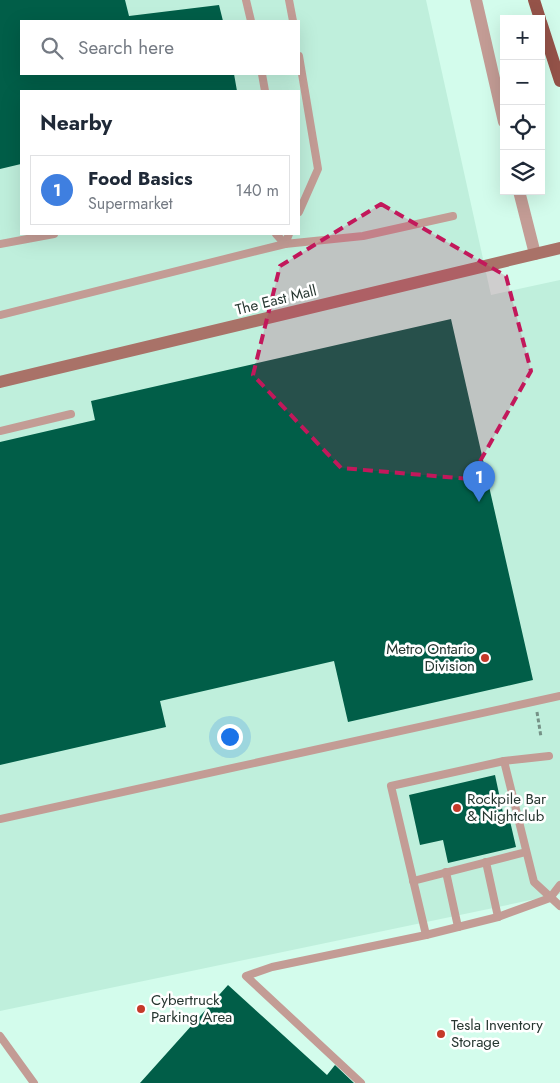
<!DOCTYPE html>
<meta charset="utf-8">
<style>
:root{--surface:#fff;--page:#f2f2f3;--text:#1f2937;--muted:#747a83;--line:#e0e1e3;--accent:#ea580c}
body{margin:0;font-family:Jost,sans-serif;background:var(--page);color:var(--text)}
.controls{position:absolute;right:15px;top:15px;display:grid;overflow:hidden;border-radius:0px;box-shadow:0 5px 20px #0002}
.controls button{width:45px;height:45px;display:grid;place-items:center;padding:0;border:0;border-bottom:1px solid var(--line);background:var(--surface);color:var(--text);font:25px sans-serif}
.you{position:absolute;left:229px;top:736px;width:18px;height:18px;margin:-12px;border:4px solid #fff;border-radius:50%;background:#1a73e8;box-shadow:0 0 0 8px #1a73e833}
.badge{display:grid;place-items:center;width:32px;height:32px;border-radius:50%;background:var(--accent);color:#fff;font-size:16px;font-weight:700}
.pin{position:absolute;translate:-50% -41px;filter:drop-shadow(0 1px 2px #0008)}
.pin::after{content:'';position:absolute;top:26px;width:18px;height:15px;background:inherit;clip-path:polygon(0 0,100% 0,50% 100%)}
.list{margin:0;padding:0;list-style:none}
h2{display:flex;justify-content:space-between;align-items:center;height:65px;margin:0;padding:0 20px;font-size:21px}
h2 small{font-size:16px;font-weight:400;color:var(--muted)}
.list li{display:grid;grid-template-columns:32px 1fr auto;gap:15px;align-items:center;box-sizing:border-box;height:70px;margin:0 10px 10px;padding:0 10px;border:1px solid var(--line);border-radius:0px}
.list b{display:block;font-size:19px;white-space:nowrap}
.list p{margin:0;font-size:16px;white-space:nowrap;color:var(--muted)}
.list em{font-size:16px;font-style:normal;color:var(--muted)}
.icon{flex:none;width:28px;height:28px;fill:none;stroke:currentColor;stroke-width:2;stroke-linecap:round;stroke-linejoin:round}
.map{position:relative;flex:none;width:560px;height:1083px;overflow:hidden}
.search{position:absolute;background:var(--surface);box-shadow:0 5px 20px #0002;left:20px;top:20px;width:280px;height:55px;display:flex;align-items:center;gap:12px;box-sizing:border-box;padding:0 18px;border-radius:0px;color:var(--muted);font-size:19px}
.panel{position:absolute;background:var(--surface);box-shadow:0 5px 20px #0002;left:20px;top:90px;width:280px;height:145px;border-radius:0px}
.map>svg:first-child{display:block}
</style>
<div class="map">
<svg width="560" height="1083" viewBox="0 0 560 1083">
<rect width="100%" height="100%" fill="#d3fcec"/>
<path fill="#bfefdc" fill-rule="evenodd" d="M0,0H426L491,295L560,280V894L0,1011ZM21,21H299V74H21ZM21,91H299V234H21Z"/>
<g fill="#015e48">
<path d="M0,0H125L129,16L219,5L223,21H21V74H234L237,91H21V164L0,169Z"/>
<path d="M451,319L533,680L348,722L334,661L160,701L166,727L0,765V442L95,420L91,401Z"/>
<path d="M495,775L505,822L510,821L516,847L448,863L443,840L420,845L409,795Z"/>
<path d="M228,985L327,1075L335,1065L354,1083H140Z"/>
</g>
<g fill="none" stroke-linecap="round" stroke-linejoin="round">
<path stroke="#769287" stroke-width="3" stroke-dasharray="4 2.5" stroke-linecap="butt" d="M537,712L541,737"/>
<g stroke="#c39c95" stroke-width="8">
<path d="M246,0L251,21"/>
<path d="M289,0L293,21"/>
<path d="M299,56L318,169L299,212"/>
<path d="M262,74L265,91"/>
<path d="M289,234L285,244L363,236L453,216"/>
<path d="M0,244L54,234"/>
<path d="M0,315L285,244L276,234"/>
<path d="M0,431L71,414"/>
<path d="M504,761L534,882L560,906"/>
<path d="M0,819L560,696"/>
<path d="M486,862L498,917"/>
<path d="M446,872L458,927"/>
<path d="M413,881L526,852"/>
<path d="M426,935L391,786L504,761L549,756"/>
<path d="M0,1036L34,1083"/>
<path d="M361,1083L246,976L272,967L426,935L498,917L550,898L560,885"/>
</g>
<g stroke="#c39c95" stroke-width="12">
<path d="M476,0L504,122"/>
<path d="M519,191L535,254"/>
</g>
<path stroke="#a97268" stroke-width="12" d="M0,382L560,248"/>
<g stroke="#955349" stroke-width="12">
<path d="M534,0L540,19"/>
<path d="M541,22L560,81"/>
</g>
</g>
<path fill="#c2185b" fill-opacity="0.2" stroke="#c2185b" stroke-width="4" stroke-dasharray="10 6" stroke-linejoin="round" d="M381,204L506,276L531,371L470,479L341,468L253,375L280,266Z"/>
<g fill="#c53929" stroke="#fff" stroke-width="2">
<circle cx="485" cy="658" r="5"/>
<circle cx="457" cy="808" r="5"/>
<circle cx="141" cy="1009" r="5"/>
<circle cx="441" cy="1034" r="5"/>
</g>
<g text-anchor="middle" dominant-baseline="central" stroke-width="5" stroke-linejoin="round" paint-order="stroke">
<g font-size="15" fill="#263630" stroke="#fff">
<text transform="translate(276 300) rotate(-14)">The East Mall</text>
</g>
<g font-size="15" fill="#263630" stroke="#fff" text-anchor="start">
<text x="475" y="649" text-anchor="end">Metro Ontario<tspan x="475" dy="17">Division</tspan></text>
<text x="467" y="799">Rockpile Bar<tspan x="467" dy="17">&amp; Nightclub</tspan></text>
<text x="151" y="1000">Cybertruck<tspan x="151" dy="17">Parking Area</tspan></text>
<text x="451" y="1025">Tesla Inventory<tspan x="451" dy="17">Storage</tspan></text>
</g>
</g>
</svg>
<div class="controls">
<button>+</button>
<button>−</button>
<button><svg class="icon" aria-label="locate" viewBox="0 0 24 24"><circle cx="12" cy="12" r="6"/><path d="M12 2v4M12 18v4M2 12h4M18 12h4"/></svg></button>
<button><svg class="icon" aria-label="layers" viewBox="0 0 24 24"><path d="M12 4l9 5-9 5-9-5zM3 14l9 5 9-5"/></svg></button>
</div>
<div class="you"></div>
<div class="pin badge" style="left:479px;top:502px;background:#3f7fe0">1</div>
<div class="search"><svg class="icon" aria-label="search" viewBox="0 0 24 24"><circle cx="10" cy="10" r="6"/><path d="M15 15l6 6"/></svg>Search here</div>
<section class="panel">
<h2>Nearby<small></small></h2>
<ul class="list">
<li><span class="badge" style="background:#3f7fe0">1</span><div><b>Food Basics</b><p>Supermarket</p></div><em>140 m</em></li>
</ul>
</section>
</div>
